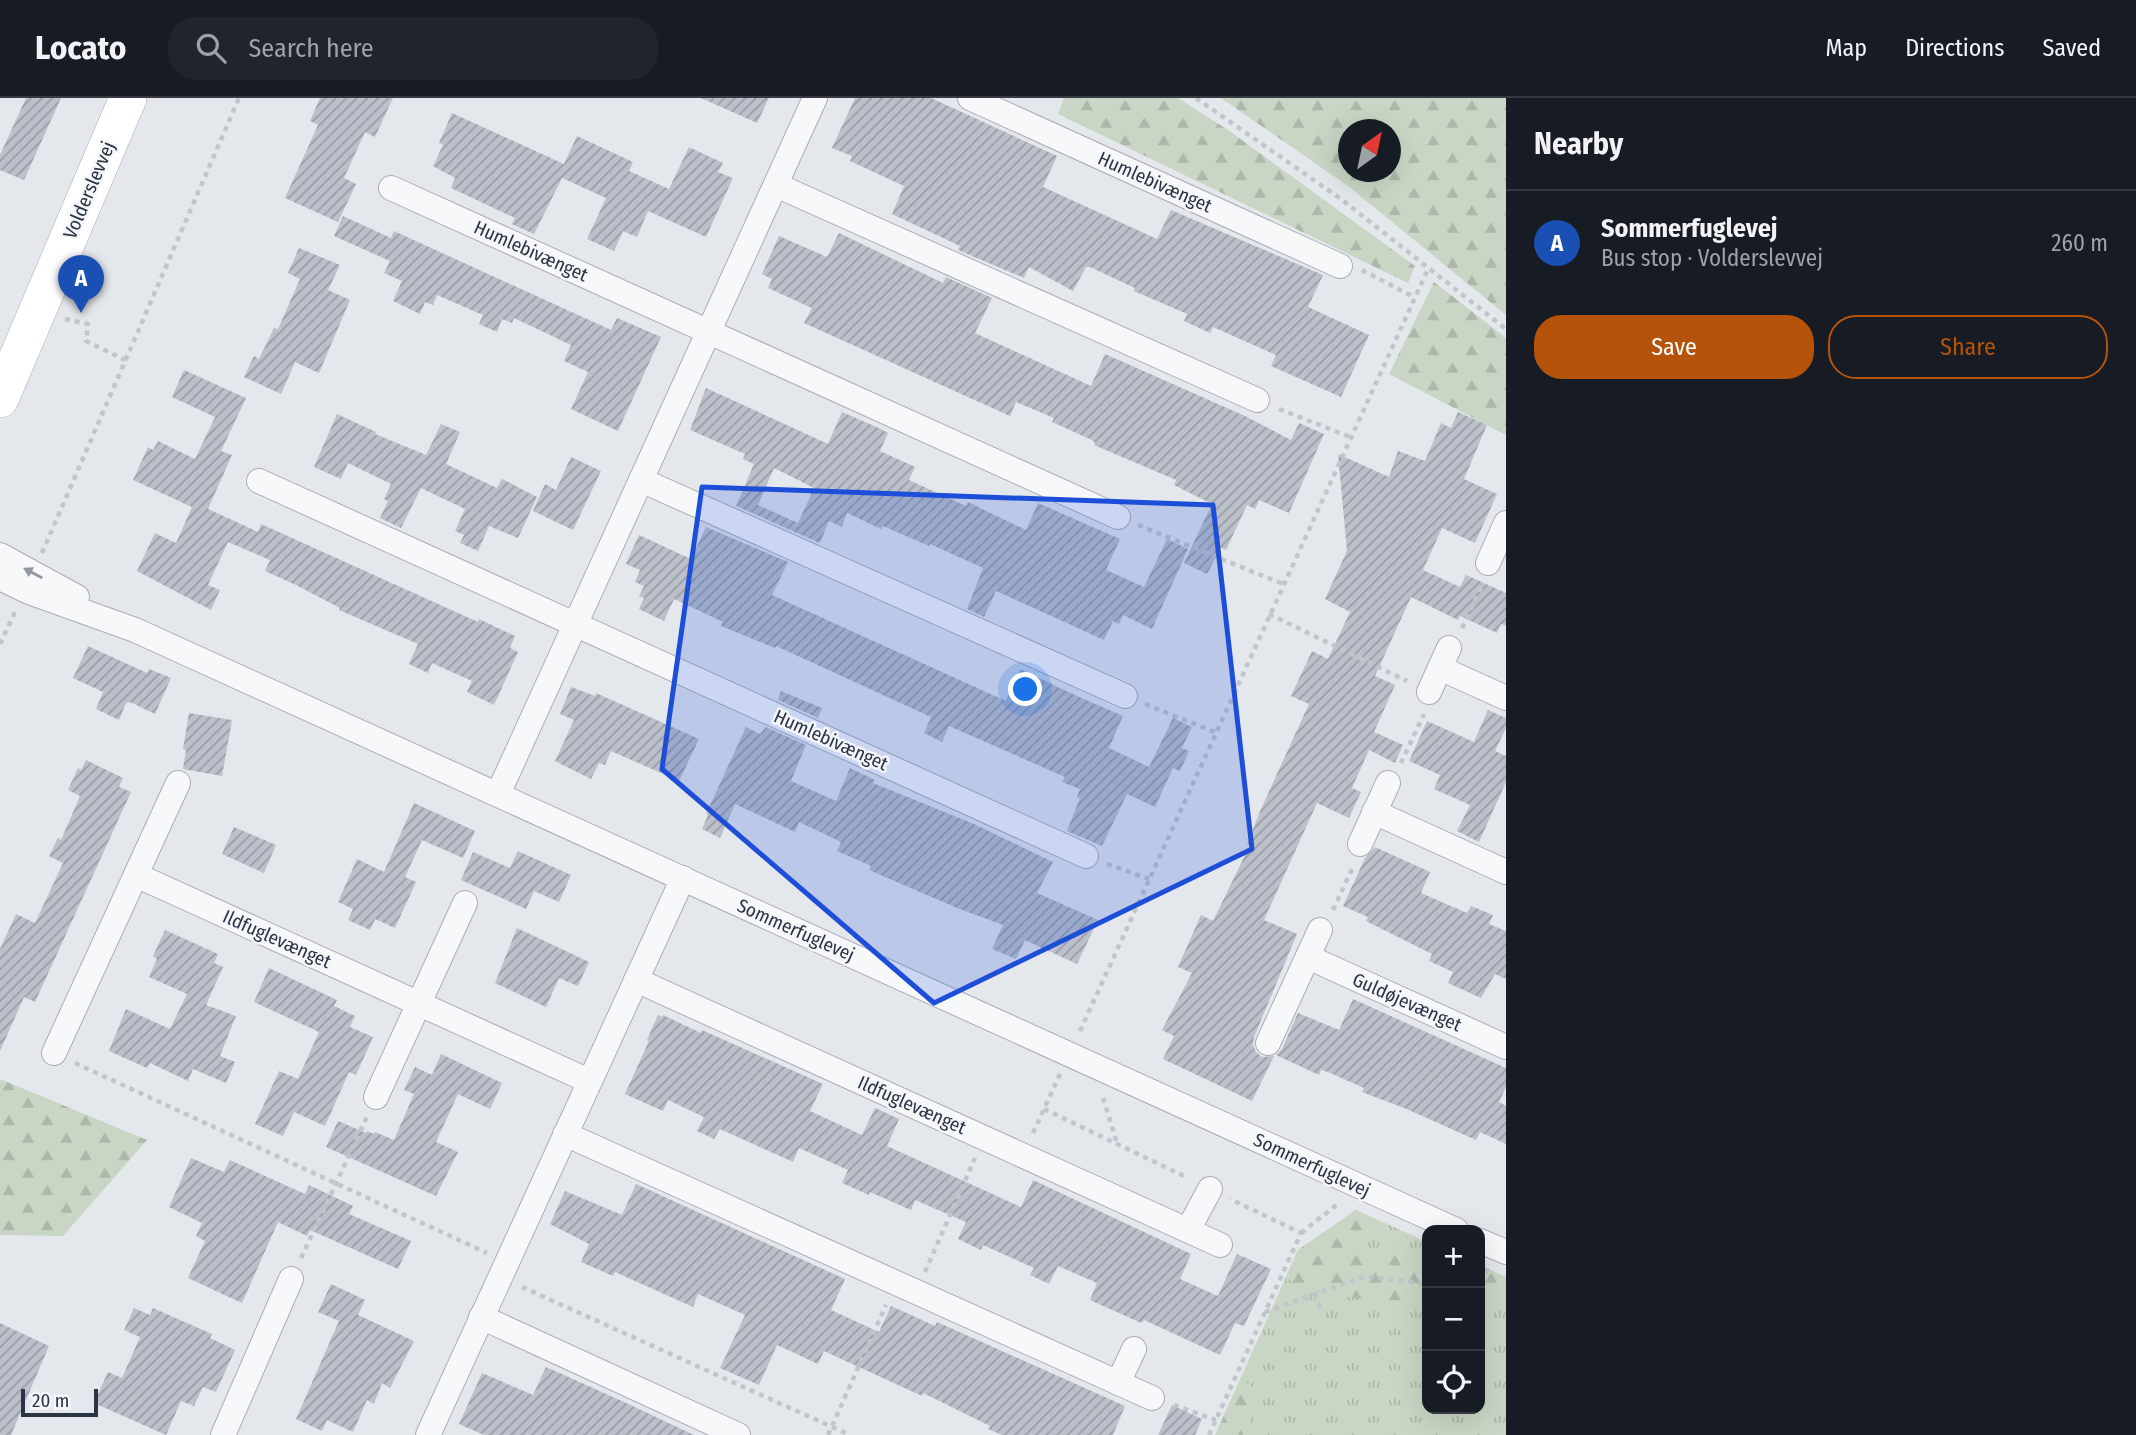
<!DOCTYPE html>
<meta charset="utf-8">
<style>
:root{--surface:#171b24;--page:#20242c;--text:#f1f3f6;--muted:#9ea1a6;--line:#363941;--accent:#b45309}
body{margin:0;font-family:"Fira Sans Condensed",sans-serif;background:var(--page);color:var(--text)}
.controls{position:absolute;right:21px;bottom:21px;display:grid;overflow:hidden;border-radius:14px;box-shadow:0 7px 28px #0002}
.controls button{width:63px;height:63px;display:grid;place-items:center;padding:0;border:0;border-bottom:2px solid var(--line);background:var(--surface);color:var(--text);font:35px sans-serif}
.compass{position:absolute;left:1338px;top:21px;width:63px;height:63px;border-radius:50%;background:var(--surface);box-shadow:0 7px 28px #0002;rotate:33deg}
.scale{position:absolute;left:21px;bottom:18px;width:77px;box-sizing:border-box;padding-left:7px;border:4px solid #2b3445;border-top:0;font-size:19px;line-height:24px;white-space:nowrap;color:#2b3445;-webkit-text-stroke:5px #f4f6f9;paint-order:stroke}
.you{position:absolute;left:1026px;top:592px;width:24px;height:24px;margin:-18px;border:5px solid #fff;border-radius:50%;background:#1a73e8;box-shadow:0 0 0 10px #1a73e833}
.badge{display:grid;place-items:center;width:46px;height:46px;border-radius:50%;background:var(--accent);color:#fff;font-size:23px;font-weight:700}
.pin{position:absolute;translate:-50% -58px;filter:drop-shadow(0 2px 4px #0008)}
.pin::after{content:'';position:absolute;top:37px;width:24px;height:21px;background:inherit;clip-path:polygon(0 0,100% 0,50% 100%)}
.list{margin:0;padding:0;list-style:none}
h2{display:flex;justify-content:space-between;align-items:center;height:91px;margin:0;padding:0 28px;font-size:30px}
h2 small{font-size:23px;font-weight:400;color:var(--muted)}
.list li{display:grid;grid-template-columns:46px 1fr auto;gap:21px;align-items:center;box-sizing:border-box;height:105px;padding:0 28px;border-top:2px solid var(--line)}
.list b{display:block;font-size:26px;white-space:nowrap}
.list p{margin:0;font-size:23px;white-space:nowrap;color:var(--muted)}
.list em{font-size:23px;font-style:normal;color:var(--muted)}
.actions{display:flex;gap:14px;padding:21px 28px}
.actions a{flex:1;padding:16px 0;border:2px solid var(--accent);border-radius:28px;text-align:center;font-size:24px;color:var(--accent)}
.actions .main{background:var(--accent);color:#fff}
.icon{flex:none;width:38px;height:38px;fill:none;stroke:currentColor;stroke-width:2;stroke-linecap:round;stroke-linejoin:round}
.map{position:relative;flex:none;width:1506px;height:1337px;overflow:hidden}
header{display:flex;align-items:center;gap:42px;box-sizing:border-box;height:98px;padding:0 35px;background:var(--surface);border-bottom:2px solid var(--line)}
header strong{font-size:33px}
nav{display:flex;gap:38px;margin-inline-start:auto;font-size:24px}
.search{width:490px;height:63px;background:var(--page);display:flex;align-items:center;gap:18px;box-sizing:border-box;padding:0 24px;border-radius:28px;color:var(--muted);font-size:26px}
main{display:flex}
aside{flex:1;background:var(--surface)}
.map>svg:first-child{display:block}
</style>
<header>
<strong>Locato</strong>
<div class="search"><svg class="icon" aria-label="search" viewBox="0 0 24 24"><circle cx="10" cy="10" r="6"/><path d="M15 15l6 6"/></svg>Search here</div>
<nav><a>Map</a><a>Directions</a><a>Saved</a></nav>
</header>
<main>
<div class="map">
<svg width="1506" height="1337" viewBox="0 0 1506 1337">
<defs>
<pattern id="grass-tufts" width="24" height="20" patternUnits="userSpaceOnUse" patternTransform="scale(1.75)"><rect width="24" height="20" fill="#c9d6c5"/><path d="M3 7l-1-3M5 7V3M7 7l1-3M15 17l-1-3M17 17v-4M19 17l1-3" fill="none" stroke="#adb8ab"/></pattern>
<pattern id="forest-firs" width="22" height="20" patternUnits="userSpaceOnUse" patternTransform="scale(1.75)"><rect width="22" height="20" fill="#c9d6c5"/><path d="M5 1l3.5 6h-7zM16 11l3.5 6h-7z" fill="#adb8ab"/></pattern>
<pattern id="building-hatch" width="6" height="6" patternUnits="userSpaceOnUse" patternTransform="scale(1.75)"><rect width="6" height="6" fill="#bbc0ca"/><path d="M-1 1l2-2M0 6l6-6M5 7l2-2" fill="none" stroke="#989da6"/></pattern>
</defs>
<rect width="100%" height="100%" fill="#e4e7ec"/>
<path fill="url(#grass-tufts)" d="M1356,1112L1427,1144V1311H1480V1167L1506,1179V1337H1215L1298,1152Z"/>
<g fill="url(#forest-firs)" fill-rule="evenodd">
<path d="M1064,0H1178L1228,32L1415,168L1408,185L1058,16Z"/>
<path d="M1221,0H1506V217L1348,88ZM1349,32H1391V74H1349Z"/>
<path d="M1434,184L1506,240V337L1389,276Z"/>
<path d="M0,981L147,1042L63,1138L0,1137Z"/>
<path d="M1356,1112L1367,1118L1365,1147L1382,1153L1398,1152L1427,1169V1212L1295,1190L1287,1177L1298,1152Z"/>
<path d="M1493,1174L1506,1179V1201L1490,1203L1484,1199L1481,1190L1487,1178Z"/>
<path d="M1239,1284L1250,1286C1263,1308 1253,1317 1243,1337H1215Z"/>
</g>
<g fill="url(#building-hatch)" fill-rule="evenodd">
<path d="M26,0H61L24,82L0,72V57Z"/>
<path d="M320,0H393L375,39L365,34L344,80L356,86L338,124L285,100L318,27L310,23Z"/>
<path d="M701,0H769L757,25Z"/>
<path d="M855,0H931L1057,58L1043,89L1157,141L1171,112L1323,177L1308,209L1369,237L1341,299L1271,268L1276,257L1213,229L1210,235L1184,223L1187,216L1134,193L1135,190L1090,169H1086L1073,193L1029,169L1024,180L958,152L960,148L892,116L904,88L850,63L852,58L832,50Z"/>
<path d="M452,15L564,66L577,38L633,64L629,73L669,91L689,49L723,65L718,74L733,80L706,139L648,113L637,139L623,133L614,153L587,141L606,100L562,80L534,136L512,126L515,120L451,90L455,80L433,68L443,47L439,45Z"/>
<path d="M343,118L391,140L394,133L611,232L617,220L661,239L618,333L571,311L588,274L564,263L571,247L514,220L512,225L502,221L497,234L479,226L483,217L437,197L433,207L425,204L420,216L393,203L402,183L384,175L390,163L334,138Z"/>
<path d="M839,135L943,185L946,179L992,200L975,235L1091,288L1105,256L1245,318L1291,342L1299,325L1324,336L1289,415L1259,402L1255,411L1247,407L1226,452L1221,450L1207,476L1184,465L1212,406L1174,387L1176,382L1094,347L1095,345L1092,342L1052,324L1054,320L1016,304L1010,318L804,225L812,210L768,190L772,181L762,176L779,138L827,159Z"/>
<path d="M299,150L340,167L328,192L350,202L319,275L295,264L281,296L244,279L254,258L259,261L274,230L278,231L300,181L288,175Z"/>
<path d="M184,272L246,300L221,353L232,357L208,411L258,434L261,426L478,524L479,521L515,538L510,550L518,554L494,607L467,594L472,583L432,565L428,575L409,566L418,546L339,512L340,510L296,487L265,473L270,462L228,444L208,487L220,492L211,512L137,473L155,435L176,445L192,409L133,382L148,349L153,352L158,343L195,361L215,319L172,299Z"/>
<path d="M706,290L828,346L842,314L881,331L888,335L880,353L915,369L909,382L966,408L968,404L1026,432L1038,405L1120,441L1106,472L1144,489L1167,441L1188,451L1152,531L1123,517L1119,526L1113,523L1104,542L996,493L984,519L967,511L983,470L930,446L929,448L883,428L881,431L847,415L842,429L829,423L820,445L736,408L754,366L743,361L745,356L690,332ZM774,370L814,390L798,425L758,407Z"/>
<path d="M1458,314L1487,327L1464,381L1497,396L1475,445L1442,430L1423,472L1460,489L1466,477L1506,495V528L1501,526L1497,535L1460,518L1458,522L1411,499L1375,578L1395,587L1374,634L1403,647L1395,665L1369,652L1352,690L1361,694L1349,720L1317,705L1264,822L1297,836L1254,939L1253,947L1256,954L1262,959L1274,958L1252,1003L1163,961L1174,938L1162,932L1192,875L1178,869L1201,817L1213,823L1250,747L1247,746L1261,711L1309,606L1291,598L1312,553L1328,561L1350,514L1325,501L1347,453L1338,356L1389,379L1398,353L1425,363L1441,325L1451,330Z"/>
<path d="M337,316L376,334L375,336L426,357L441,326L460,334L446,366L497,390L502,381L537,399L518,440L489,428L478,453L460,445L464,437L455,433L465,411L421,390L401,430L380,420L388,403L384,401L391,386L348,365L341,381L314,369Z"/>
<path d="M571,359L601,373L573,432L533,413L545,386L556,392Z"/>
<path d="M706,429L788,464L772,497L1006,603L1020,571L1077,598L1123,618L1109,650L1149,669L1173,620L1192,629L1182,650L1189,653L1180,673L1173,670L1155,709L1127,696L1102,748L1067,733L1080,700L1077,699L1080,691L1062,684L1065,679L949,628L942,644L924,635L931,619L776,548L775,550L721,528L723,524L674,501L664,523L639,511L644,500L639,498L644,488L635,484L640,472L626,466L639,437L691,461Z"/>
<path d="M88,548L147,575L149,571L171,580L155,616L130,604L126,605L119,622L96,611L103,594L73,580Z"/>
<path d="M571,589L595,598L596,595L699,641L679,683L611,653L605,667L599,665L591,681L555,663L574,622L560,616Z"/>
<path d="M781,593L822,610L818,620L778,602Z"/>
<path d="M1488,612L1506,620V630L1495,653L1506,658V684L1479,744L1457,733L1470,707L1434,691L1440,677L1409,663L1427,623L1474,644Z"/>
<path d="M189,615L232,622L222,678L183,671L186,652L183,651Z"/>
<path d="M746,629L760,636L766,629L806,647L791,683L836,703L850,670L875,682L873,685L974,726L1053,764L1037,795L1098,822L1077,866L1025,842L1016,861L992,851L1003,827L957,810L869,772L871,768L869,767L837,753L841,744L799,724L795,734L735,706L720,740L702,731L708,717L706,716Z"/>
<path d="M86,662L123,680L119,689L131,694L35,904L24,899L0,953V851L16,816L35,825L63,765L49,758L58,740L61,742L80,698L68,692L78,670L81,672Z"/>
<path d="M414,705L475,733L463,760L422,742L405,779L416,784L395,830L375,821L370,832L348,822L353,811L338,804L357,761L384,774Z"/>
<path d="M234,729L276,747L264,775L222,756Z"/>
<path d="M1375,749L1430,774L1421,795L1467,815L1471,808L1493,817L1489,826L1506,833V881L1495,876L1481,900L1448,885L1453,874L1429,863L1432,856L1366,823L1368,819L1343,808L1365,760Z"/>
<path d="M518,753L571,777L559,804L534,793L526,811L461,782L473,754L510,770Z"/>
<path d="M517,830L589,864L578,888L559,880L546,909L495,885Z"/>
<path d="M165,832L218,856L214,865L223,869L206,907L236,918L220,958L235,964L226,985L193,971L188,983L150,965L147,970L109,953L126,911L170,931L187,896L149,879L157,861L153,858Z"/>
<path d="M269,870L337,902L334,908L355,918L350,929L373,939L356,977L349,974L325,1028L294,1014L283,1038L255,1026L279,973L298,981L319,934L254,904Z"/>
<path d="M1353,901L1506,970V989L1499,1004L1506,1008V1046L1480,1034L1476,1042L1409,1012L1362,994L1364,990L1328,974L1321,972L1319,977L1276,957L1282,951L1298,915L1339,932Z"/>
<path d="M658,917L662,919L663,917L701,935L702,932L823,986L810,1013L862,1037L875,1010L899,1021L887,1048L1021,1109L1033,1082L1191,1156L1180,1181L1218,1198L1237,1156L1271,1171L1244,1228L1235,1225L1220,1257L1144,1222L1141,1225L1090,1202L1097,1185L1058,1168L1049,1186L1030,1177L1034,1170L983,1147L981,1152L958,1141L966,1124L915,1102L911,1112L870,1094L869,1097L842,1085L848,1072L799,1050L793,1064L720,1031L714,1041L697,1033L704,1019L668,1002L663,1013L625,996L649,943L647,942Z"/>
<path d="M441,956L502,985L490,1011L458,996L436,1044L458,1054L436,1098L326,1049L338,1023L366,1035L367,1033L374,1036L375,1034L394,1042L414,996L404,992L415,969L432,977Z"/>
<path d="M191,1060L224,1074L230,1062L305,1096L309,1087L353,1108L349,1116L411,1143L398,1171L310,1132L307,1138L278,1124L242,1205L188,1180L205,1143L196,1138L202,1125L169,1109Z"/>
<path d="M636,1086L845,1181L831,1212L879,1234L891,1208L935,1228L937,1224L1125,1308L1113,1337H1002L988,1331L990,1328L923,1295L922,1298L824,1253L818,1266L777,1247L759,1287L720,1270L745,1217L698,1196L693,1209L615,1174L613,1178L581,1164L589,1146L550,1126L565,1093L622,1117Z"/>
<path d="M331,1186L365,1202L358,1217L414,1243L390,1290L382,1285L374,1306L367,1302L353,1334L327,1322L322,1333L296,1321L339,1223L318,1214Z"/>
<path d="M134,1210L150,1217L153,1210L212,1236L210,1240L235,1252L216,1294L203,1289L194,1308L181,1303L166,1337L94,1305L108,1274L122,1280L140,1239L124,1232Z"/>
<path d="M0,1225L49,1248L11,1337H0Z"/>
<path d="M546,1269L622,1303L694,1337H484L459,1326L482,1275L533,1297Z"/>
<path d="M1172,1307L1202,1321L1195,1337H1158Z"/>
</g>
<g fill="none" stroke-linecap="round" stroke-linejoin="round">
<defs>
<g id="street">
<path d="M970,0L1340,168"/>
<path d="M776,87L1257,302"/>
<path d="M391,90L1118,419"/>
<path d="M641,382L1125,598"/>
<path d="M259,383L1086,758"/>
<path d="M0,457L77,499"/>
<path d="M1488,465L1506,425"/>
<path d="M0,480L29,494L135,532L1456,1132"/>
<path d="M1440,570L1506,600"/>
<path d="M1429,594L1449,550"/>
<path d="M498,696L815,0"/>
<path d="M1374,714L1506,774"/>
<path d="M1360,746L1388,685"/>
<path d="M136,777L589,983"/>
<path d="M1308,859L1506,949"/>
<path d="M636,882L1220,1147"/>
<path d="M1268,945L1320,832"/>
<path d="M54,955L178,685"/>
<path d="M376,999L465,805"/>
<path d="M565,1036L1152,1300"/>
<path d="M1188,1132L1210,1091"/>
<path d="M1480,1143L1506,1154"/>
<path d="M481,1219L738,1337"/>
<path d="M1118,1285L1134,1251"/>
<path d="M223,1337L291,1181"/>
<path d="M428,1337L683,780"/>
</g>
<path id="secondary" d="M0,301L128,0"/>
</defs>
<use href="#street" stroke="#a9aeb7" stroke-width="26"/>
<use href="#secondary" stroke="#a9aeb7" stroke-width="38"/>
<g stroke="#c2c5cb" stroke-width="4.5" stroke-dasharray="5 5" stroke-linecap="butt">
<path d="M1196,0L1341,101L1506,231"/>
<path d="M1362,172L1414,199"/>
<path d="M65,221L88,226L86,243L125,262"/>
<path d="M1279,311L1350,339"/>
<path d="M1138,427L1283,486"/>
<path d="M42,455L239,0"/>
<path d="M1269,516L1407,583"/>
<path d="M1462,530L1482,487"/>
<path d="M0,546L15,514"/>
<path d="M1145,606L1215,634"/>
<path d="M1401,665L1424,616"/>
<path d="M1107,766L1149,781"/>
<path d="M1333,812L1353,769"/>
<path d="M1080,933L1429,169"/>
<path d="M75,965L487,1155"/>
<path d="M1103,1000L1117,1045"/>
<path d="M1044,1011L1188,1080"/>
<path d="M1033,1035L1060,976"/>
<path d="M1301,1135L1339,1105"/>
<path d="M301,1160L367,1019"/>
<path d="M925,1174L975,1060"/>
<path d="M1480,1183L1488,1170"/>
<path d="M522,1189L850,1337"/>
<path d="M1315,1196L1320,1210"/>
<path d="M1265,1214L1366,1178L1427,1186"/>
<path d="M1174,1307L1216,1322"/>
<path d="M828,1337L886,1207"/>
<path d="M1209,1337L1301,1135L1230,1101"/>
</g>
<use href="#street" stroke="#f7f8fa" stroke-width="24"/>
<use href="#secondary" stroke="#fff" stroke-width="37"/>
</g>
<defs><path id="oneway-solid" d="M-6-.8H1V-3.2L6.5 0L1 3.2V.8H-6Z" transform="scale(1.75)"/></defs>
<use fill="#9196a0" href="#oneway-solid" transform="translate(33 475) rotate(-152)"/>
<path fill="#1d4ed8" fill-opacity="0.2" stroke="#1d4ed8" stroke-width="5" stroke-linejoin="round" d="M702,389L1213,407L1252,751L934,905L662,671Z"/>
<g text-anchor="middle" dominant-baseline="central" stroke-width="5" stroke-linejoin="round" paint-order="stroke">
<g font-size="19" fill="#2b3445" stroke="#f4f6f9">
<text transform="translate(1155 84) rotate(24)">Humlebivænget</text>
<text transform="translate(89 92) rotate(-67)">Volderslevvej</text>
<text transform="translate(531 153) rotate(24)">Humlebivænget</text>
<text transform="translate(831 642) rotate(24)">Humlebivænget</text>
<text transform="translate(796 832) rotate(24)">Sommerfuglevej</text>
<text transform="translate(277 841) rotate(24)">Ildfuglevænget</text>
<text transform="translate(1407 904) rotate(24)">Guldøjevænget</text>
<text transform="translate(912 1007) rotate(24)">Ildfuglevænget</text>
<text transform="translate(1312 1067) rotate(25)">Sommerfuglevej</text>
</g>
</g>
</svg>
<div class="controls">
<button>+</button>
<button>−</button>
<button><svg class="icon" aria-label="locate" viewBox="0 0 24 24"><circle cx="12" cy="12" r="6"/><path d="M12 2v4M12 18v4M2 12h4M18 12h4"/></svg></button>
</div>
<svg class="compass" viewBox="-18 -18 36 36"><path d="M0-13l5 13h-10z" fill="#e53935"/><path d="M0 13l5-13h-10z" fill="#9ea1a6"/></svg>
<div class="scale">20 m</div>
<div class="you"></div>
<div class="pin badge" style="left:81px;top:215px;background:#1a4fb4">A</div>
</div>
<aside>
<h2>Nearby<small></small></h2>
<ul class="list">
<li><span class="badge" style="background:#1a4fb4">A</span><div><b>Sommerfuglevej</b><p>Bus stop · Volderslevvej</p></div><em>260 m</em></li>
</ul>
<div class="actions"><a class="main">Save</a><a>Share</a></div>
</aside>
</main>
